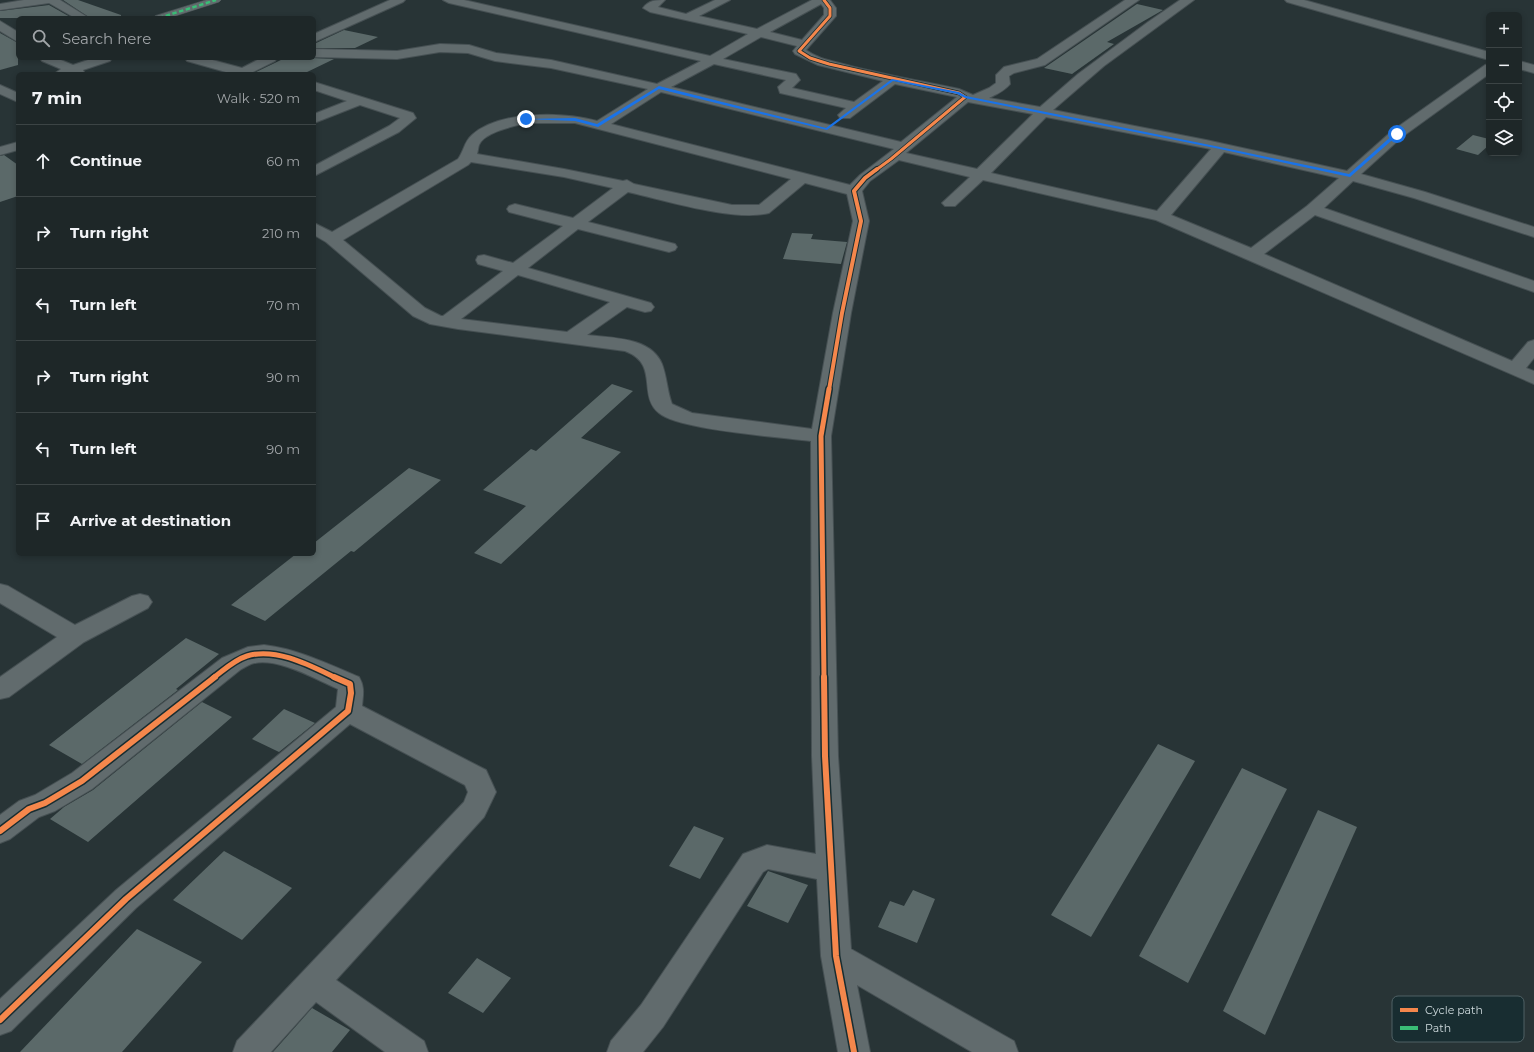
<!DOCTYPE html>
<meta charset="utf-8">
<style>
:root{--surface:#1e2728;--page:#262f30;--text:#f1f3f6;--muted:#a1a5a8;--line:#3c4445}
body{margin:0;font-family:Montserrat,sans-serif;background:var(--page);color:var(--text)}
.controls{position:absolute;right:12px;top:12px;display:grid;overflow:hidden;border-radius:6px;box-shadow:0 2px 6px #0003}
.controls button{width:36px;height:36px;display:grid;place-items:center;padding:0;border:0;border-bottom:1px solid var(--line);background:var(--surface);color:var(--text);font:20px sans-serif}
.stop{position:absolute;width:12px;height:12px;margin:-9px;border:3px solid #1a73e8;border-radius:50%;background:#fff}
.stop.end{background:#1a73e8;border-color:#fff;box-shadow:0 1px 4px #0008}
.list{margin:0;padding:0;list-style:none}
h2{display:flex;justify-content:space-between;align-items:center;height:52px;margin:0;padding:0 16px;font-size:17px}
h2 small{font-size:13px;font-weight:400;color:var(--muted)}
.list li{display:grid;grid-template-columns:26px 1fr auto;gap:12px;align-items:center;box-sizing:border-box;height:72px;padding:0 16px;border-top:1px solid var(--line)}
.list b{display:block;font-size:15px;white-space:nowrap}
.list em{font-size:13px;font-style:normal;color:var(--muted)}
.icon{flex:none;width:22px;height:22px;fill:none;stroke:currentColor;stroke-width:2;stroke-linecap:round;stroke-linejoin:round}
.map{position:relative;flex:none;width:1534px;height:1052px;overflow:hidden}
.search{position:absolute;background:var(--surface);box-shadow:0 2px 6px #0003;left:16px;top:16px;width:300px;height:44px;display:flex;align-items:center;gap:10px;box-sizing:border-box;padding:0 14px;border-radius:6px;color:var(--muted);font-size:15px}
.panel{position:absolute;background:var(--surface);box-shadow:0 2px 6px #0003;left:16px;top:72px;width:300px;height:484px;border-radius:6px}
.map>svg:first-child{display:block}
</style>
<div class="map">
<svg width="1534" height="1052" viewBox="0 0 1534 1052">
<rect width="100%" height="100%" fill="#283436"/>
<g fill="#5b6969">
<path d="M63,0H78L121,15V18H90Z"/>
<path d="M1137,4L1163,10L1107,42L1114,44L1072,74L1044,68Z"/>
<path d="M49,5L72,18H0V11Z"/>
<path d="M344,30L378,37L355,48H314V44Z"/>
<path d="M0,33L18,43V65L0,70Z"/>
<path d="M285,58H313L334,59L303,74H252Z"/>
<path d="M1473,135L1489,139V145L1478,155L1456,149Z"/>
<path d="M4,155L18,165V196L0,202V156Z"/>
<path d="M792,233L813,234L811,239L847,242L841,264L783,259Z"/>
<path d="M612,384L633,391L581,438L621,452L501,564L474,553L526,506L483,490L531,449L536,451Z"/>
<path d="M409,468L441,480L354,552L351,551L265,621L231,605L296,554H314V543Z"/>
<path d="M186,638L219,654L176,689L178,690L82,764L49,745Z"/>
<path d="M202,702L232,717L88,842L50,819L64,807L93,790Z"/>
<path d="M284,709L315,723L279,752L252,739Z"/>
<path d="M1158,744L1195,761L1091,937L1051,915Z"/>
<path d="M1242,768L1287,789L1188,983L1139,956Z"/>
<path d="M1318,810L1357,827L1265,1035L1223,1011Z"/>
<path d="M694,826L724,838L700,879L669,866Z"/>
<path d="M224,851L292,888L242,940L173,900Z"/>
<path d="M768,871L808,885L788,923L747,906Z"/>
<path d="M913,890L935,899L917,943L878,927L890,901L904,906Z"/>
<path d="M137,929L202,962L122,1052H20Z"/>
<path d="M477,958L511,978L483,1013L448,993Z"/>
<path d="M312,1008L350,1030L332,1052H273Z"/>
</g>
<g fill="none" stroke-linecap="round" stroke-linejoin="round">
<defs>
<path id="pedestrian" d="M206,0H221L219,2L169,18H154L155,16Z"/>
<g id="minor">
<path d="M24,0H60L89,18H75L49,3L0,10V4Z"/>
<path d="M390,0H405L403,2L314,42V34Z"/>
<path d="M443,0H464L710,56L748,34L650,12L643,8C649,0 656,0 665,0L658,7L686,14L715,0H730L699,16L757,29L812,0H830L836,8V16L806,50C818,59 833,61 847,65C884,75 922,81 959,89L973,95L989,88L996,83V75L1004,67L1037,59L1125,0H1139L1045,65L1014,73L1009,76L1010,84C1004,91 997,94 989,98L1040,107L1078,74L1148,22L1180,0H1194L1104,66L1053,110L1206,140L1347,171L1392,131L1485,65L1489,64V74L1402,137L1361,174L1425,192L1534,227V237L1414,198L1353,181L1324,208L1534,281V292L1315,215L1264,254L1512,361L1528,342L1534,340V358L1526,368L1534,371V384L1156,220L983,180L955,206H945L942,203L970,177L899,160L870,181L862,191L869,221L851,313L831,436L838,756L851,949L1014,1041L1018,1052H972L857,985L870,1052H838L821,956L817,879L768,869L763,872L663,1027L643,1052H607L611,1041L641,1005L743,854L767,845L816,854L812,756L811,441C781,437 678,430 659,413C637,395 660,364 625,351L458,329L430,324L413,316L326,242L314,235V223L332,232L458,159C464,151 464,142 472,135C500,110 563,112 597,121L648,89L551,68L495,61L468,53L440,52L397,59L314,57V49L397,51L440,44L469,45L496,53L551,60L657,84L701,61L449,3ZM821,4L824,8V15L802,40L770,32ZM761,37L797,46L793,51L795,54L818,65L883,81L854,102L792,88L800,80L796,74L723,59ZM714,64L786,80L778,87L780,93L846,108L838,115L840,118H850L895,84L957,97L901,142L671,87ZM661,92L894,149L860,175L850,185L611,124ZM968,102L1033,114L977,169L906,153ZM1046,117L1211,149L1157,211L991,173ZM526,123H575L791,179L759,205H732L634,184L627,180L623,181L564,169L477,154C478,151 478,148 479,145C484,132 515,126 526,123ZM1224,152L1339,178L1307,206L1251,248L1171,215ZM471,162L564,177L613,188L573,218L515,204L509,206L507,209L509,212L563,226L513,263L484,255L478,256L476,260L478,264L503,271L443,316H441L425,308L343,240L468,165ZM805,183L847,194L853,221L833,313L812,429L692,413L672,404C667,391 667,377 662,364C651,337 612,338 587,335L627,307L645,312L651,311L654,307L651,303L528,268L578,229L669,252L675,250L677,247L675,244L588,222L628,192C664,200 734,222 769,213ZM518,275L610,302L567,332L461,319Z"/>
<path d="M0,21L18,32V42L0,31Z"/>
<path d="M40,58H56L73,65L94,58H112L110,61L83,70L85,74H54L61,69L42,61Z"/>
<path d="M185,58H205L242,68L261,58H277L275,61L249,74H233L187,61Z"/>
<path d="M314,82L413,113L416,118L399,132L314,176V166L389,126L400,118L360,105L314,123V114L347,101L314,90Z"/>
<path d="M0,85L18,93V102L0,94Z"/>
<path d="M18,142V150L0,155V147Z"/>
<path d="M0,584L8,586L75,625L132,596L140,594L148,596L152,602L148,608L84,642L9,697L0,699V677L57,637L0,603Z"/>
<path d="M264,645C298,649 328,664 359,677C365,687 363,695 362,706L486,770L496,792L484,817L336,980L424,1041L428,1052H385L316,1002L271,1052H233L237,1041L464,802L468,792L465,785L350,724L136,908L11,1031L0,1035V999L116,890L336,707L338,689C315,679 276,656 251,664C247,666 243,668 240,670L92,789L55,811L39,817L10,839L0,843V815L19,801L35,795L72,773L222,658L248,647Z"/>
</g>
<g id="tertiary">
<path d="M1285,0H1304L1489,52V60L1287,2Z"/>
<path d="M1519,61L1534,65V73L1519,69Z"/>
</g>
</defs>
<use href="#pedestrian" stroke="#465053" stroke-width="1"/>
<use href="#minor" stroke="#465053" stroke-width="2"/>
<use href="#tertiary" stroke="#465053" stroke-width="2"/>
<use href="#pedestrian" fill="#616b6d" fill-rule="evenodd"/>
<use href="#minor" fill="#616b6d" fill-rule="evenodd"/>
<use href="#tertiary" fill="#616b6d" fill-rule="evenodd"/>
<path stroke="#3abd76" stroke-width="2.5" stroke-dasharray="4.5 2.5" stroke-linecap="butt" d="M159,18L216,0"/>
<defs>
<path id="cycleway-far3" d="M824,0L830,8V16L799,51L810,58L829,64L959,93L965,97L891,159L876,170"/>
<path id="cycleway-far2" d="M829,390L842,313L861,221L854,191L865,178L877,169"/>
<g id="cycleway-far1">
<path d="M213,678C224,670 234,660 247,656C276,647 311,666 336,678"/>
<path d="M824,678L821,436L829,389"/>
</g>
<g id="cycleway">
<path d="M824,677L825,756L836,956L854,1052"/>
<path d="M0,831L29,809L45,803L82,781L215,677"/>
<path d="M0,1020L126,899L348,711L351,693L350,684L334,677"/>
</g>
</defs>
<use href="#cycleway-far3" stroke="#182d31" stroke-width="4.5"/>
<use href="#cycleway-far2" stroke="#182d31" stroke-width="6"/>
<use href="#cycleway-far1" stroke="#182d31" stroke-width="8"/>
<use href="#cycleway" stroke="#182d31" stroke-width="9"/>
<use href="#cycleway-far3" stroke="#f5874c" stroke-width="3"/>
<use href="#cycleway-far2" stroke="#f5874c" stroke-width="4"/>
<use href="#cycleway-far1" stroke="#f5874c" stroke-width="5"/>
<use href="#cycleway" stroke="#f5874c" stroke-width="6"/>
</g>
<path fill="#1a73e8" d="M892,79L959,92L966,96L1220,147L1349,174L1395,133L1399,134L1350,177L1220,149L965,98L957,94L893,81L827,130L659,89L598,127L575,121L524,119L575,118L597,124L659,86L826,128Z"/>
<rect x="1392" y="996" width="132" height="46" rx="6" fill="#182d31" stroke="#4f6165" stroke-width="1"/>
<rect x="1400" y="1008" width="18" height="4" fill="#f5874c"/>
<rect x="1400" y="1026" width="18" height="4" fill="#3abd76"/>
<g font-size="11" fill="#cedadd">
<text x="1425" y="1014">Cycle path</text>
<text x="1425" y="1032">Path</text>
</g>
</svg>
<div class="controls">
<button>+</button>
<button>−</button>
<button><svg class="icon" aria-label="locate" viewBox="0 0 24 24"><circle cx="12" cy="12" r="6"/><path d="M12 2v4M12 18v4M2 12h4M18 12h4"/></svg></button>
<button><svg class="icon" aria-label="layers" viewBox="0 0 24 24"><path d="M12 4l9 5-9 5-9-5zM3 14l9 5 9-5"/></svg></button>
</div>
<div class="stop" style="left:1397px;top:134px"></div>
<div class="stop end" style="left:526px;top:119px"></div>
<div class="search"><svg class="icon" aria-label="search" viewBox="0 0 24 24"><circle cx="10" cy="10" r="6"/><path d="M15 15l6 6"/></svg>Search here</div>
<section class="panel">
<h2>7 min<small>Walk · 520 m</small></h2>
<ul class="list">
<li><svg class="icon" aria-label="ahead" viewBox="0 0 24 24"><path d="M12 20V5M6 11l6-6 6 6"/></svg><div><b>Continue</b></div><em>60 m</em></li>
<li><svg class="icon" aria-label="right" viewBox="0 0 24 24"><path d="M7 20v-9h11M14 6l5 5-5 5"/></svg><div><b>Turn right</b></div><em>210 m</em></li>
<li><svg class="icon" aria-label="left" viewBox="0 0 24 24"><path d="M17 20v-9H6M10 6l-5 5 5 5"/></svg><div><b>Turn left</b></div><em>70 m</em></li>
<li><svg class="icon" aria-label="right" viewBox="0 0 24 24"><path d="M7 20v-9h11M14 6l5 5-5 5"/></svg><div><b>Turn right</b></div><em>90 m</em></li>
<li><svg class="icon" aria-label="left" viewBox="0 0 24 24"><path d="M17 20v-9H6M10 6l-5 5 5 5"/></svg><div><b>Turn left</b></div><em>90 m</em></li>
<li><svg class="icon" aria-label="arrive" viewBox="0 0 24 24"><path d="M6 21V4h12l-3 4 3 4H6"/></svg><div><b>Arrive at destination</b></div></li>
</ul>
</section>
</div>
